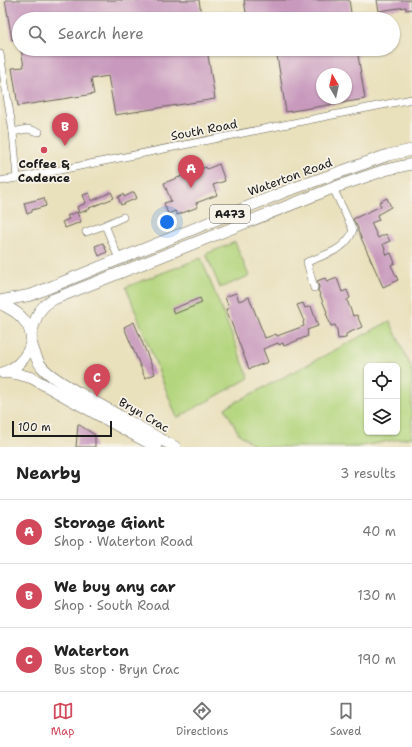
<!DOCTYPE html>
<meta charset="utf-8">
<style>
:root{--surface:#fff;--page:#f6f6f6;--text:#222;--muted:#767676;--line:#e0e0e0;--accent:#d1495b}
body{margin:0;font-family:"Shantell Sans",sans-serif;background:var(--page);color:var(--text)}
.controls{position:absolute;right:12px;bottom:12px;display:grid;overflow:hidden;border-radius:6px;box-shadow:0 1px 3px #0004}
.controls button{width:36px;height:36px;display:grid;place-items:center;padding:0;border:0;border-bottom:1px solid var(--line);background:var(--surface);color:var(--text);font:20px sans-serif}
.compass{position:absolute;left:316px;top:68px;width:36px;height:36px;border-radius:50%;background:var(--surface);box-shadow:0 1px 3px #0004;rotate:351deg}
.scale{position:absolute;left:12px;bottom:10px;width:100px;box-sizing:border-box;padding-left:4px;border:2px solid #1c1c1c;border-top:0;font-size:11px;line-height:14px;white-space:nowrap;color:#1c1c1c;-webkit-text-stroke:3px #f7f3e8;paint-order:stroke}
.you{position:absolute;left:167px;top:222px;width:14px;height:14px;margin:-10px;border:3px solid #fff;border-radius:50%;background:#1a73e8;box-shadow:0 0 0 6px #1a73e833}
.badge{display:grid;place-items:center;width:26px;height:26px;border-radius:50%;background:var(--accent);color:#fff;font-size:13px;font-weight:700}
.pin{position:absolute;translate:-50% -33px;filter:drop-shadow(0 1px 2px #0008)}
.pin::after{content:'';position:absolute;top:21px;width:14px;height:12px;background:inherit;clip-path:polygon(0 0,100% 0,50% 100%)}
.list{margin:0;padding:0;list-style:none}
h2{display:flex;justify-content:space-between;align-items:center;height:52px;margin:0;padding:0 16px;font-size:17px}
h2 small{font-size:13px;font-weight:400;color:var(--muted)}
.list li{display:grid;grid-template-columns:26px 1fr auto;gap:12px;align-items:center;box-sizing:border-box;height:64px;padding:0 16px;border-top:1px solid var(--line)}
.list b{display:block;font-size:15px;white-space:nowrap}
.list p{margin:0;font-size:13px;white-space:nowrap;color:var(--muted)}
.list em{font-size:13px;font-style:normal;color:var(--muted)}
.icon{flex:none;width:22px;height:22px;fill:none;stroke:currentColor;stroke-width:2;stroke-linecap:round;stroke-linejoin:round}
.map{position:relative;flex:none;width:412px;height:447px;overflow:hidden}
.search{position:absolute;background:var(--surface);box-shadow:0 1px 3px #0004;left:12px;right:12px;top:12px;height:44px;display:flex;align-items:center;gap:10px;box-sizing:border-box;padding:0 14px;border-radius:22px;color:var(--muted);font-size:15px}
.sheet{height:244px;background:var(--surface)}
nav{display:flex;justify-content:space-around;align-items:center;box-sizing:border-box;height:56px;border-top:1px solid var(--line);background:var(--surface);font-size:11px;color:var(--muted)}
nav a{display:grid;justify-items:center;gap:2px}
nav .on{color:var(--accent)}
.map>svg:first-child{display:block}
</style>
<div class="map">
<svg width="412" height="447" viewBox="0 0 412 447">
<rect width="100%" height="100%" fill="#f7f3e8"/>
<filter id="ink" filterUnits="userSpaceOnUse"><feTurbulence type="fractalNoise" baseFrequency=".025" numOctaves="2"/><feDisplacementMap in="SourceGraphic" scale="8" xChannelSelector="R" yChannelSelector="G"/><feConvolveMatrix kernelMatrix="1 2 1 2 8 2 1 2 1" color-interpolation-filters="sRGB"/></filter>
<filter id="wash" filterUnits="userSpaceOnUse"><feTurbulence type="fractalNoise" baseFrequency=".012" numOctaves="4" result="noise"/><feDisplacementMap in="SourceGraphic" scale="16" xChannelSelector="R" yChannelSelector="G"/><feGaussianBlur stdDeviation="0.9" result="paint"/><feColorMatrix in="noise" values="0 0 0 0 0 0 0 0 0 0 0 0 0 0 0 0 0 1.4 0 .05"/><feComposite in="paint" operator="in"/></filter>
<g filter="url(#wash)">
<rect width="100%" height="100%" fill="#e9e0bc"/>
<g fill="#b3d57d" stroke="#68784c" fill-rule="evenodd">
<path d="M235,242L249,276L220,288L206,254Z"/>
<path d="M201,258L249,378L177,418L126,287Z"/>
<path d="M390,321L412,369V437L356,447H257L239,434L225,408ZM367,366H397V432H367Z"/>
</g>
<g id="blocks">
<g fill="#c899bd" fill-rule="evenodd">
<path d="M5,0H199L202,19H19V39L12,40Z"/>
<path d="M244,0H349L352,19H247Z"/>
<path d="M377,0H411L412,9L406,10V7L379,11Z"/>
<path d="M21,49H207L215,99L115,115L108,76L91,79L94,94L18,106L12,68L24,67Z"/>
<path d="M276,49H357L365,99L286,112ZM322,74H346V98H322Z"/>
<path d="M219,164L225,181L213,185L217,195L196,203L198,207L177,215L175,211L168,214L164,203L171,201L164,183L206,167L207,169Z"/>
<path d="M111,192L114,198L89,208L90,209L79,213L77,207L86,203L83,195L89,193L92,201Z"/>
<path d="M134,192L137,198L121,205L118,197L123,194L124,197Z"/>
<path d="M44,198L46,206L32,210V212L27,214L24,203Z"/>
<path d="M387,198L391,207L377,215L379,220L371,223L378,238L386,234L390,241L383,244L387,255L391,253L395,263L391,265L398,280L383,287L358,231V228L353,219L381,206L379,202Z"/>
<path d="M77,212L81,222L65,228L62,222L69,219L67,216Z"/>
<path d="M103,243L107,252L99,256L95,246Z"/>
<path d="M325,278L327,282L337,278L342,292L347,290L350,298L347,300L353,316L357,315L362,327L346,334V338L338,339L337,330L335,325L331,326L326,313L327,312L318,290L319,287L317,281Z"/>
<path d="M236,293L239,301L249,297L265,338L276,334L277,336L304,326L303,322L304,321L297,305L303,303L305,308L311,306L318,326L307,330L308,333L307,334L308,336L284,346L283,343L279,345L278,343L263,349L268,362L249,369L226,309L229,308L225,297Z"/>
<path d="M200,298L202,303L174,314L172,309Z"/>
<path d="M134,322L155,374L145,378L124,327Z"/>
<path d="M78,424L95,435V447H76Z"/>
</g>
</g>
</g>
<g filter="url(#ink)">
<use href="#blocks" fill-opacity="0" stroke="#646154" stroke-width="1"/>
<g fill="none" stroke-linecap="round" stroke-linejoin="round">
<defs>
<g id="minor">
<path d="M0,54L13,132L17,178"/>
<path d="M13,132L27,129L39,132"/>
<path d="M0,181L55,171L412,99"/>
<path d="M86,232L105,225"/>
<path d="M119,259L105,225L123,217"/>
<path d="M314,288L307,262C321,256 340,252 349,238C351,236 352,232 353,230L333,188"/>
</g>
<g id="primary">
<path d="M0,301L31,295L289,190L388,155L412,150"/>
<path d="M0,303C8,308 17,311 23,319C42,340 25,364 3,373"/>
<path d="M31,334C36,318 38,307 54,299L333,188L385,170L412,164"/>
<path d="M31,342C34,351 36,360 42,367C53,380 80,393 95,402C122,417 148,433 175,447"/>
<path d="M5,372L18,374L32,378L156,447"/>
</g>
</defs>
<use href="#minor" stroke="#646154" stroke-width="8"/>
<use href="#primary" stroke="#646154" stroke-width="12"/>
<use href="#minor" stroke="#fff" stroke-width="7"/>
<use href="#primary" stroke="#fff" stroke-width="11"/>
</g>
</g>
<circle fill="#d1495b" stroke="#f7f3e8" stroke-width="1.5" cx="44" cy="150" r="4"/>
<g text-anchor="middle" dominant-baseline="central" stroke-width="3.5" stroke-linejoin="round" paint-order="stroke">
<rect fill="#f7f3e8" stroke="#5e5c59" stroke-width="1" x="210" y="205" width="40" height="18" rx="3"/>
<g font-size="11" font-weight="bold" fill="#1c1c1c">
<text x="230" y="214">A473</text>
</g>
<g font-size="12" fill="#1c1c1c" stroke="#f7f3e8">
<text transform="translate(204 130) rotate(-11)">South Road</text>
<text transform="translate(290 177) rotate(-20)">Waterton Road</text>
<text transform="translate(144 415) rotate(30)">Bryn Crac</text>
</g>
<g font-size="12" font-weight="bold" fill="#1c1c1c" stroke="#f7f3e8">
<text x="44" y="164">Coffee &amp;<tspan x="44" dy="14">Cadence</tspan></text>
</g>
</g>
</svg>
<div class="controls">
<button><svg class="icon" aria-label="locate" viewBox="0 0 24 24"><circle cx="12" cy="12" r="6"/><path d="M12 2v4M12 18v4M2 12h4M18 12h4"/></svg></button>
<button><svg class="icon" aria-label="layers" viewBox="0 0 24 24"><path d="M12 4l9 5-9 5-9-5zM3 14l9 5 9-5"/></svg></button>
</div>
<svg class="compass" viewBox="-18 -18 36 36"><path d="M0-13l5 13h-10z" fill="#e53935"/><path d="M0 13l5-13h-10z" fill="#767676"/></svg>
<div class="scale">100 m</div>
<div class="you"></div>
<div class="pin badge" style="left:191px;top:188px">A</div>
<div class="pin badge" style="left:65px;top:146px">B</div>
<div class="pin badge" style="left:97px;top:397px">C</div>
<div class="search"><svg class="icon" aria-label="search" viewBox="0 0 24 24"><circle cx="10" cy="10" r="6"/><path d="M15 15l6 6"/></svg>Search here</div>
</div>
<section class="sheet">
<h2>Nearby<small>3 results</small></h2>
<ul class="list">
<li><span class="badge">A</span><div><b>Storage Giant</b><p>Shop · Waterton Road</p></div><em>40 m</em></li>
<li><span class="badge">B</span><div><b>We buy any car</b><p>Shop · South Road</p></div><em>130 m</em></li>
<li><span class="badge">C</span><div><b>Waterton</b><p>Bus stop · Bryn Crac</p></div><em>190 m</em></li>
</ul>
</section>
<nav>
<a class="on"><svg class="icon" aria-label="map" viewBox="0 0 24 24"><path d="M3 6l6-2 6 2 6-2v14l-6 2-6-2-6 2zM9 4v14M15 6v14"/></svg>Map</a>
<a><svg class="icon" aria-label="directions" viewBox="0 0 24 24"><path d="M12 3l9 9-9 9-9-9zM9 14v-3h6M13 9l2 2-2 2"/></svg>Directions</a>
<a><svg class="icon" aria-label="saved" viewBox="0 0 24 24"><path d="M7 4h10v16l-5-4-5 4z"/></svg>Saved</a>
</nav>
